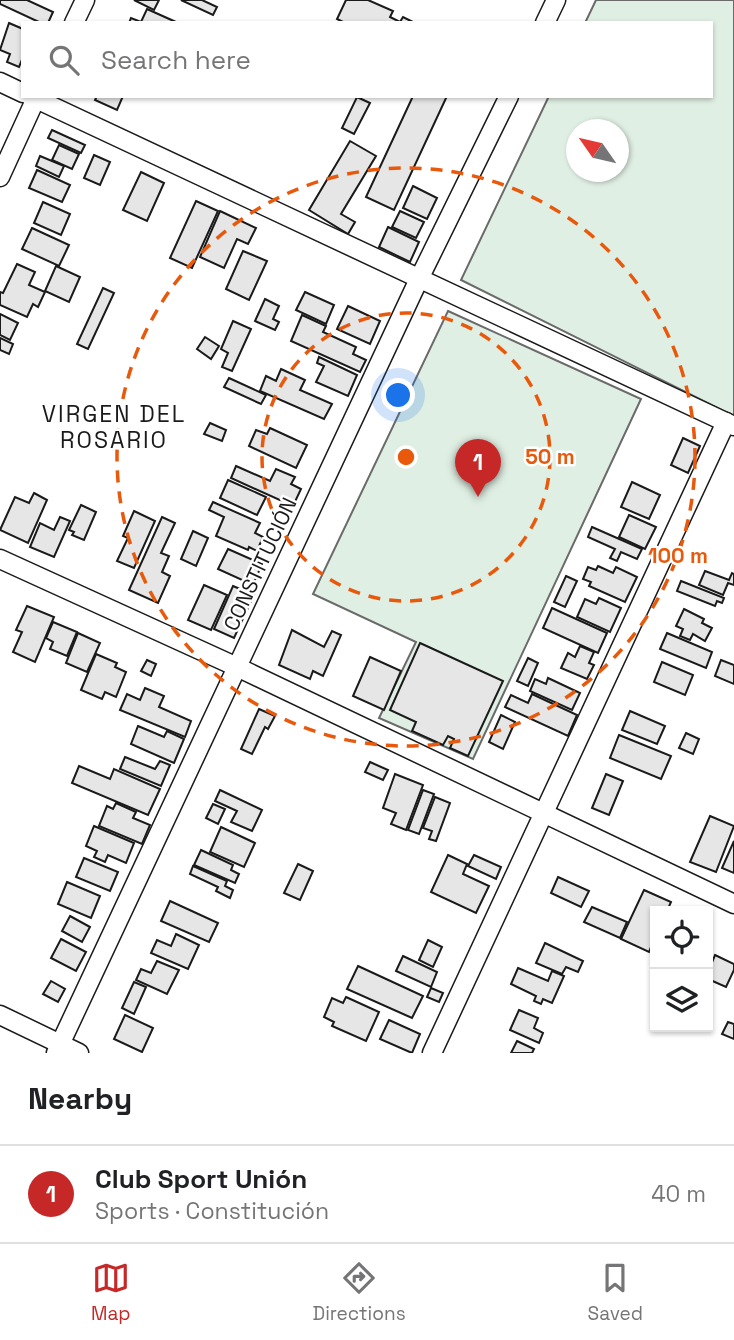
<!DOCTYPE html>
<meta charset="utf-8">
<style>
:root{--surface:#fff;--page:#f2f2f2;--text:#202124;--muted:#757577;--line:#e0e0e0;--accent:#c62828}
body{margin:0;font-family:"Space Grotesk",sans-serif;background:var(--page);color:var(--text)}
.controls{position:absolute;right:21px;bottom:21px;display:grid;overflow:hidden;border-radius:0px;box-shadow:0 2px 5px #0004}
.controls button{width:63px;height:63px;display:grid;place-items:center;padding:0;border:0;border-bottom:2px solid var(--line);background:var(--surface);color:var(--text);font:35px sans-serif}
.compass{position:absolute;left:566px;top:119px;width:63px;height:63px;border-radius:50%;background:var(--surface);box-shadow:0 2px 5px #0004;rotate:304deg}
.you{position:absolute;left:399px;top:396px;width:24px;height:24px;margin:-18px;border:5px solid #fff;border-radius:50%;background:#1a73e8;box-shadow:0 0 0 10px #1a73e833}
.badge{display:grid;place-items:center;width:46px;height:46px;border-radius:50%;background:var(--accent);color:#fff;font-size:23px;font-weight:700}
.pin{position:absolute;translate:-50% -58px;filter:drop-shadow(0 2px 4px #0008)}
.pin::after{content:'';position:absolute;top:37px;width:24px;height:21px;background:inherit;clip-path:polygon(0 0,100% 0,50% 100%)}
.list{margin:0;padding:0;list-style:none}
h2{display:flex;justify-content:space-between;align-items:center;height:91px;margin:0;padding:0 28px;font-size:30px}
h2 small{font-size:23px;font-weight:400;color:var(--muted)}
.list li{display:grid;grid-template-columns:46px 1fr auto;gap:21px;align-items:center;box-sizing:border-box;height:98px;padding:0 28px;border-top:2px solid var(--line)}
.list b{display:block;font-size:26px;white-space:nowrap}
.list p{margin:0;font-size:23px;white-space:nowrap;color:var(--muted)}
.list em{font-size:23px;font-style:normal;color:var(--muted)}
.icon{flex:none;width:38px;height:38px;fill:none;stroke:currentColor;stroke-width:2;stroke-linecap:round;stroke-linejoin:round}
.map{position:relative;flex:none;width:734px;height:1053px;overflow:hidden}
.search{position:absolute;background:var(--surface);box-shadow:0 2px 5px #0004;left:21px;right:21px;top:21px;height:77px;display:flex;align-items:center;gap:18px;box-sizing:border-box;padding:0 24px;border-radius:0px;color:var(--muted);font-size:26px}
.sheet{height:189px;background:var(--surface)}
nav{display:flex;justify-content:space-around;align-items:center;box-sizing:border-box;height:98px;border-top:2px solid var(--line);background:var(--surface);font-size:19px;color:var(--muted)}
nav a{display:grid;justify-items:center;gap:4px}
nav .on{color:var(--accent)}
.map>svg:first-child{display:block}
</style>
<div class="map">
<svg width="734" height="1053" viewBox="0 0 734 1053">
<rect width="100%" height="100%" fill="#fff"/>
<g fill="#e0efe3" stroke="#6a6a6a" stroke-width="2" fill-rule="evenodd">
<path d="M596,0H734V416L461,280L549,96H711V23H585ZM576,130H618V172H576Z"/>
<path d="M448,311L641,399L473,759L379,718L416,642L313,594Z"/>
</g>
<g fill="#e6e6e6" stroke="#1a1a1a" stroke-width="2">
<path d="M0,0H27L53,12L48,23H41L0,4Z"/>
<path d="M134,0H159L154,10Z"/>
<path d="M181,0H202L217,7L213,15Z"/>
<path d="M346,0H368L393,11L390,17L400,22L403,17L415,23H345L337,19Z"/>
<path d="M147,9L176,22V23H129L131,18L141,22Z"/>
<path d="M9,23L23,29V57L19,67L7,62L10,54L0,50Z"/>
<path d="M97,96H123L117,110L95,100Z"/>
<path d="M413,96H447L394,210L366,197Z"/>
<path d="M357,97L370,103L354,134L342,128Z"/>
<path d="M52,130L85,145L81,153L48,138Z"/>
<path d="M350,141L376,156L341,214L355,222L348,234L309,210Z"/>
<path d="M59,145L79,154L72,169L52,160Z"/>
<path d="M94,155L110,162L100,185L84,178Z"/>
<path d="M40,156L64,166L59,177L36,166Z"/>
<path d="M37,170L70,185L62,202L29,188Z"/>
<path d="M141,172L164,183L147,221L123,210Z"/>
<path d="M413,186L437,198L427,219L403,208Z"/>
<path d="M196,201L218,211L192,268L170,258Z"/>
<path d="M43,202L70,214L61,235L34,223Z"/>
<path d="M220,211L256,228L248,244L237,239L224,268L200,257Z"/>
<path d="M400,211L424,222L416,238L392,227Z"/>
<path d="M388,227L419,242L410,262L379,247Z"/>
<path d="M32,228L69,245L59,266L22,249Z"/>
<path d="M243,251L267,261L249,300L226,289Z"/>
<path d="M17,264L35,272L29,285L45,292L38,307L33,304L27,317L0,305V292L3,293Z"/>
<path d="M56,266L80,277L69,302L45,291Z"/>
<path d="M103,288L114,293L88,349L77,344Z"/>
<path d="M305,292L334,305L326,324L296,310Z"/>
<path d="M265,299L279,306L273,319L279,322L275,330L255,321Z"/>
<path d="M348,306L380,321L370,344L337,329Z"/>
<path d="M0,314L18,323L10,340L0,335Z"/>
<path d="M302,315L326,326L323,332L356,347L353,354L366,360L360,372L291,341Z"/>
<path d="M233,321L251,329L232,371L222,367L228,353L221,349Z"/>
<path d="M205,337L219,346L211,359L197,349Z"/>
<path d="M0,338L13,344L9,354L0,350Z"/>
<path d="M319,357L357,375L348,396L316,382L324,366L317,363Z"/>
<path d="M281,369L305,380L300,390L332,404L324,419L260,391L266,376L276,381Z"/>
<path d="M229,378L266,395L261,404L224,387Z"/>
<path d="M210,423L226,430L222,441L204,434Z"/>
<path d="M270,428L307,445L296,468L249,446L256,430L267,434Z"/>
<path d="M683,438L700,446L688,473L671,465Z"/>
<path d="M236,466L270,481L276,469L295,477L291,484L301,489L293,506L231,478Z"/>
<path d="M228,480L266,497L257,515L220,498Z"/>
<path d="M632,482L660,495L649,519L621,507Z"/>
<path d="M34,493L47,500L28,543L0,530L15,497L29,503Z"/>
<path d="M213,502L260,523L255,533L263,537L257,551L249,547L248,550L216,536L224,517L209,510Z"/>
<path d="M81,505L96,512L84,540L72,535L74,532L69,530Z"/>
<path d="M134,511L155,521L134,568L117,561L128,538L123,536Z"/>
<path d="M629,515L656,527L645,549L619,537Z"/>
<path d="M60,517L70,521L54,557L30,547L40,523L54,530Z"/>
<path d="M162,517L175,523L161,553L169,556L162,572L170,576L158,603L129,590Z"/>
<path d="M592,527L642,549L637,559L621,552L617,561L610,558L615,549L588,537Z"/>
<path d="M193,531L208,538L196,566L181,559Z"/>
<path d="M228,549L262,564L253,585L218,569Z"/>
<path d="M598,566L613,573L616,567L637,577L625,602L589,586L591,582L583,579L588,567L596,570Z"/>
<path d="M705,571L729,580L732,573L734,574V585L728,583L723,595L699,585Z"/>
<path d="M566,576L577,581L565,607L554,602Z"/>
<path d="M681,581L724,598L722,603L717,601L715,606L677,591Z"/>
<path d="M204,585L227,595L211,630L188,620Z"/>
<path d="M233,586L254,595L234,638L214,629Z"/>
<path d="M599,598L621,608L610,632L577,617L585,599L596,604Z"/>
<path d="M27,606L54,617L35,662L13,652L22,632L16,630Z"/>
<path d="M552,608L607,633L598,653L543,628Z"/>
<path d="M684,609L704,619L702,623L712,628L705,641L693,634L690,640L680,636L683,629L676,626Z"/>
<path d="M53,622L77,632L67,656L50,649L53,642L46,638Z"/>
<path d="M292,630L324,647L332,631L341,635L323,676L313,671L310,679L279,665Z"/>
<path d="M78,633L100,643L87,672L66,663Z"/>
<path d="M667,633L712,652L706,668L660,649Z"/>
<path d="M420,643L503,681L468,756L450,748L454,739L448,736L443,745L412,731L416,722L390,710Z"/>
<path d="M580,646L594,652L589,663L594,665L587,679L561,668L568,653L575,657Z"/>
<path d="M96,654L117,663L115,667L126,672L116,697L105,692L102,699L81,690Z"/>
<path d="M370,657L401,671L384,710L353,696Z"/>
<path d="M528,658L538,663L528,686L517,681Z"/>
<path d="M147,660L156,664L151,676L141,671Z"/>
<path d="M721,660L734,665V684L715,676Z"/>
<path d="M662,662L693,675L685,695L654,682Z"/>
<path d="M548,678L580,693L572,710L530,691L535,679L546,684Z"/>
<path d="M145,688L164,696L159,707L191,721L185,737L120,710L127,694L140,700Z"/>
<path d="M532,694L577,715L568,736L505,707L511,695L528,703Z"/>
<path d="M259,709L275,716L268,729L265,727L252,754L241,749Z"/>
<path d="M630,711L665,726L657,744L622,730Z"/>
<path d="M501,715L515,722L503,749L489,742Z"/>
<path d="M138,726L164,737L167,731L184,739L174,763L131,744Z"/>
<path d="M686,733L699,739L693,754L679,748Z"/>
<path d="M619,735L671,756L661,779L610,758Z"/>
<path d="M125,757L155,769L160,761L170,765L161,786L120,769Z"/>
<path d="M370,762L388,770L383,780L365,772Z"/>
<path d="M79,766L110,779L114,769L160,789L148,815L72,783Z"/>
<path d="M395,774L423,785L406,830L391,824L396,813L383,808Z"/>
<path d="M606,774L623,781L609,815L592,808Z"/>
<path d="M220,790L262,810L252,831L231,822L237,811L215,801Z"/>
<path d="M423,790L434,794L419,834L408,830Z"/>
<path d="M435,797L450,803L436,841L429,839L432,831L423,828Z"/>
<path d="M116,803L136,812L133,818L150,825L142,844L99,826L107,806L113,809Z"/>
<path d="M213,804L225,809L218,824L206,818Z"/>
<path d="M710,816L734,826L716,872L690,862Z"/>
<path d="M94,826L134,843L126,863L108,855L105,862L94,857L97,851L86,846Z"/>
<path d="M221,827L255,843L244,867L210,852Z"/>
<path d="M734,841V873L722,868Z"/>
<path d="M201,850L233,865L231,870L239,874L235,883L194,865Z"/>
<path d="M448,855L467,864L463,874L489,886L476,913L431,892Z"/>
<path d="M474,855L501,867L496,879L468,866Z"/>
<path d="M84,858L118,872L110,891L76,877Z"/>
<path d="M298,864L313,871L300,900L284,893Z"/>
<path d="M193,866L227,881L225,886L233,890L230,898L216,891L218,887L190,874Z"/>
<path d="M558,877L589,891L581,907L551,893Z"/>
<path d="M67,882L100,896L91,918L58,904Z"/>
<path d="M644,890L671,902L667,911H655V937L649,952L621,939Z"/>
<path d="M170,901L218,923L209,942L161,921Z"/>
<path d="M592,907L627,922L620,938L584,922Z"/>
<path d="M70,916L90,927L82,942L62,931Z"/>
<path d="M176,934L199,945L188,969L151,953L157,940L171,946Z"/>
<path d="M61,939L86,952L76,971L51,958Z"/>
<path d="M428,940L442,947L433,967L419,960Z"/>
<path d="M545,943L583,961L578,972L566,967L562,974L536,963Z"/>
<path d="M715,955L734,964V970L726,987L708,979V972Z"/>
<path d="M403,956L437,972L431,987L396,971Z"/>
<path d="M157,961L179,970L167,994L136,980L141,969L151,973Z"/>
<path d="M358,966L423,996L412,1018L347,989Z"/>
<path d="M518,968L548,981L552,971L564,976L552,1003L543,999L541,1004L534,1001L536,996L511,984Z"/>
<path d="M51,981L65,989L58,1002L43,994Z"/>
<path d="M134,982L146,987L134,1014L122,1008Z"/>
<path d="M431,988L443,993L439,1002L427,997Z"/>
<path d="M346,997L379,1012L366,1041L332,1026L334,1022L324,1017L332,998L343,1003Z"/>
<path d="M519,1010L538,1018L534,1028L543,1033L539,1043L510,1030Z"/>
<path d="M125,1015L153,1028L142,1052L114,1039Z"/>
<path d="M389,1020L420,1034L412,1053L380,1039Z"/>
<path d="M728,1022L734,1024V1039L722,1034Z"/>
<path d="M517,1041L534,1049L532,1053H511Z"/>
</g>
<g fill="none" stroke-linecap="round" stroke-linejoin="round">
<defs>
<g id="street">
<path d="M74,23L85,0"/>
<path d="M545,23L556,0"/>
<path d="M0,82L23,93"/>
<path d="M30,96L734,426"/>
<path d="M0,177L37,96"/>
<path d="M0,559L237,667L734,904"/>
<path d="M0,1015L79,1053"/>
<path d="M56,1053L419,279L509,96"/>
<path d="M432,1053L726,422"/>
</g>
</defs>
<use href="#street" stroke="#1a1a1a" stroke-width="21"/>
<use href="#street" stroke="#fff" stroke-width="18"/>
</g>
<g fill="none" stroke="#e8590c" stroke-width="3.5" stroke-dasharray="12 9">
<circle cx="406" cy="457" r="144"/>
<circle cx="406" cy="457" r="289"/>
</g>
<g text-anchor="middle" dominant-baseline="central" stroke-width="5" stroke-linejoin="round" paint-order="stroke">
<g font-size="21" fill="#1a1a1a" stroke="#fff">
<text transform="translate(260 564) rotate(-65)">CONSTITUCIÓN</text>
</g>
<g font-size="23" letter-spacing="2" fill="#1a1a1a" stroke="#fff">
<text x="114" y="414">VIRGEN DEL<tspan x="114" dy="26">ROSARIO</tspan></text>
</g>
</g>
<circle cx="406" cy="457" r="10" fill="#e8590c" stroke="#fff" stroke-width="3.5"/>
<g font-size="21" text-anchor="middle" font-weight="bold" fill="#e8590c" stroke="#fff" stroke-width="5" stroke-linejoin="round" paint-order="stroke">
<text x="550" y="464">50 m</text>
<text x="678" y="563">100 m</text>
</g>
</svg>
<div class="controls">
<button><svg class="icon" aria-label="locate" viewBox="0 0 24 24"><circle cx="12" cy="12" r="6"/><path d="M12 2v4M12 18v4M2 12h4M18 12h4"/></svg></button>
<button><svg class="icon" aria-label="layers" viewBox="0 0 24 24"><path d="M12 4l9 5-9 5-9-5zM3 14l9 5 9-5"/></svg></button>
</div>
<svg class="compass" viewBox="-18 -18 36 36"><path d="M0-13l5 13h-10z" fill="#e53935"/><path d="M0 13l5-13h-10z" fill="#757577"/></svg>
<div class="you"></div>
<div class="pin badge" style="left:478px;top:497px">1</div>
<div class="search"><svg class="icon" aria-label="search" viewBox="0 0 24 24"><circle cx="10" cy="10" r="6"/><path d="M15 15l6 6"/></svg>Search here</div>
</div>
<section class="sheet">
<h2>Nearby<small></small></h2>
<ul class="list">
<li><span class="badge">1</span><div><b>Club Sport Unión</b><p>Sports · Constitución</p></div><em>40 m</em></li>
</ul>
</section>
<nav>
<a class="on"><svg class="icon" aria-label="map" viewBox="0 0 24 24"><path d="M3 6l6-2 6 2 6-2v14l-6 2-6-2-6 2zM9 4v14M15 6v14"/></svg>Map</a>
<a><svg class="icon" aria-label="directions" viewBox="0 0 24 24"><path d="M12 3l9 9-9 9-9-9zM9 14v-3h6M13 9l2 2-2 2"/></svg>Directions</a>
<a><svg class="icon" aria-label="saved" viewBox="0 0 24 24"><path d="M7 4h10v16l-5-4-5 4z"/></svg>Saved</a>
</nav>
